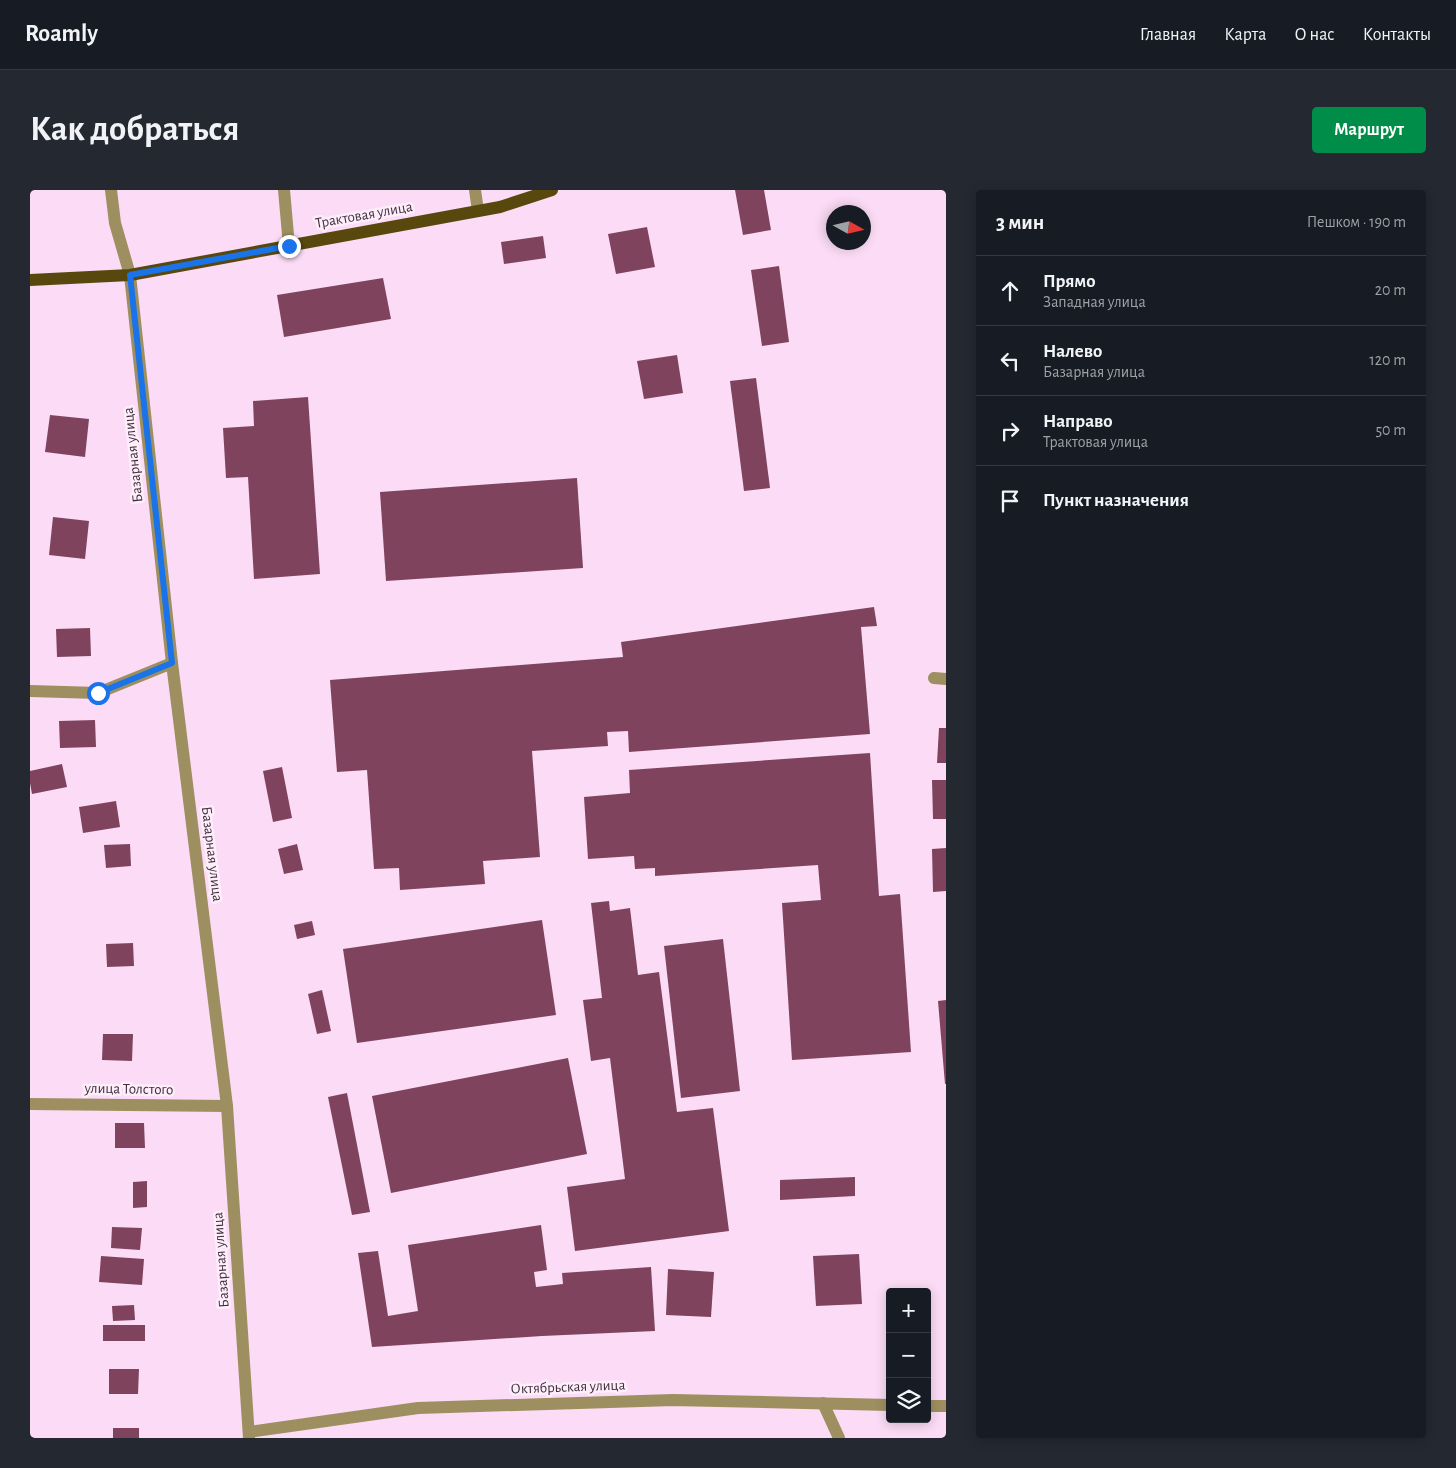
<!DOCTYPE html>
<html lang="ru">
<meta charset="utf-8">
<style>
:root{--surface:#171b24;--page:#242831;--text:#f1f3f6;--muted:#9ea1a6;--line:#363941;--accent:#008c49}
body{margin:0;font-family:"Alegreya Sans",sans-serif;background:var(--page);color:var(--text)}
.controls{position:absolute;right:15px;bottom:15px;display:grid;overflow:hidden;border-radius:5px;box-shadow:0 2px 12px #0003}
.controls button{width:45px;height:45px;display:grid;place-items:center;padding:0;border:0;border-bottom:1px solid var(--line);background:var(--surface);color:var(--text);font:25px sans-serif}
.compass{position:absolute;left:796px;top:15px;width:45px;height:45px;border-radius:50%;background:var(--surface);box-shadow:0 2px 12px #0003;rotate:98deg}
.stop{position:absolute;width:15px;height:15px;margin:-11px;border:4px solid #1a73e8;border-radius:50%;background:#fff}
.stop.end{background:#1a73e8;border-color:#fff;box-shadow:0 1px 5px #0008}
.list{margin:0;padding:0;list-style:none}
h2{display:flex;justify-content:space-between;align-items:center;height:65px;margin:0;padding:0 20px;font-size:21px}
h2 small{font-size:16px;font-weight:400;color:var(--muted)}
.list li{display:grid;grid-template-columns:32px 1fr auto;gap:15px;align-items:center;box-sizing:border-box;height:70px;padding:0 20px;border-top:1px solid var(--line)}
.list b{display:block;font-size:19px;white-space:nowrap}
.list p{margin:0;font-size:16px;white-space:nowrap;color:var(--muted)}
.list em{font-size:16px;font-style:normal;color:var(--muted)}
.icon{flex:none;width:28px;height:28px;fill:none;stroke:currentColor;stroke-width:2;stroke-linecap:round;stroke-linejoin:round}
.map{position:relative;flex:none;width:916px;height:1248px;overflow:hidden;border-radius:5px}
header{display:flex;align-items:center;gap:30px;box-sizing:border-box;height:70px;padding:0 25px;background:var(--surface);border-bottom:1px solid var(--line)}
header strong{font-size:24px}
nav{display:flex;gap:28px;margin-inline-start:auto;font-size:18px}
.intro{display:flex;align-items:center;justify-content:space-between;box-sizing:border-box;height:120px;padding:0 30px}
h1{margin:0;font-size:35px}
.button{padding:12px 22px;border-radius:5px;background:var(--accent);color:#fff;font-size:18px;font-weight:700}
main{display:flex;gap:30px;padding:0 30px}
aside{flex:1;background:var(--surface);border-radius:5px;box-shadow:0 2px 12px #0003}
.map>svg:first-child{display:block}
</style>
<header>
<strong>Roamly</strong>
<nav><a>Главная</a><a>Карта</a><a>О нас</a><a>Контакты</a></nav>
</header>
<div class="intro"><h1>Как добраться</h1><a class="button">Маршрут</a></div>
<main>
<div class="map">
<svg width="916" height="1248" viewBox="0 0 916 1248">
<rect width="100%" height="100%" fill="#fbdbf5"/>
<g fill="#7f435e">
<path d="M705,0H734L741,40L713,45Z"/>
<path d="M617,37L625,77L586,84L578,44Z"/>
<path d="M513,46L516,68L474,74L471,52Z"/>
<path d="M749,76L759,152L732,156L721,80Z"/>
<path d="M353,88L361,129L254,147L247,105Z"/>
<path d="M647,165L653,203L614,209L607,171Z"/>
<path d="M726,188L740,298L714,301L700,191Z"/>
<path d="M278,207L290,384L224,389L218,287L196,288L193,238L224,236L223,211Z"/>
<path d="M20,225L59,229L55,267L15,262Z"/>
<path d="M547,288L553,378L356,391L350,302Z"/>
<path d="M23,327L59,331L55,369L19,365Z"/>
<path d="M844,417L847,436L831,437L840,544L599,562L598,541L577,542L578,556L502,561L510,667L453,671L455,694L370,700L369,678L344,679L337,580L307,582L300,490L593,467L591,452Z"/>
<path d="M60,438L61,466L27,467L26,439Z"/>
<path d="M65,530L66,557L30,558L29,531Z"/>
<path d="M909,538H916V573H907Z"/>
<path d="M840,563L849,706L870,704L881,862L762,870L752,713L791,710L788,675L625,686V678L605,679L604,666L558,669L554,607L600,603L599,580Z"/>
<path d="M32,574L37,597L2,604L0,593V581Z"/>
<path d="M252,577L262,628L243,632L233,581Z"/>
<path d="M902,590H916V629H903Z"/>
<path d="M86,611L90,637L53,643L49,617Z"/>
<path d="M100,654L101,676L76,678L74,655Z"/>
<path d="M267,654L273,680L254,684L248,659Z"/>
<path d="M916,658V701L903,702L902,659Z"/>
<path d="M579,711L580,721L600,718L608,785L629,782L647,922L683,918L699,1041L545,1061L537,997L595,989L580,868L561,871L553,810L572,808L561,713Z"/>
<path d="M512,730L526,825L327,853L313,759Z"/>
<path d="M282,731L285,745L267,749L264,735Z"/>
<path d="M693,749L710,901L651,908L634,756Z"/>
<path d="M103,753L104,776L77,777L76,754Z"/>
<path d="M292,800L301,841L287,844L278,804Z"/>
<path d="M916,810V894H915L908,811Z"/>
<path d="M73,844H103L102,871L72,870Z"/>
<path d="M538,868L557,964L361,1003L342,906Z"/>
<path d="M317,903L340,1022L322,1025L298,907Z"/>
<path d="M85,933H114L115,958H85Z"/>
<path d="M825,987V1006L750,1010V990Z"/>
<path d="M117,991V1017L103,1018V992Z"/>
<path d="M511,1035L517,1080L504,1082L506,1097L533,1094L532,1083L621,1077L625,1141L512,1146L342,1157L328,1063L348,1061L358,1126L388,1121L378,1055Z"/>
<path d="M82,1037L112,1038L110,1060L81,1058Z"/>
<path d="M829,1064L832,1114L786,1116L783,1066Z"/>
<path d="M71,1066L114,1069L112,1095L69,1092Z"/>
<path d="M638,1079L684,1082L681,1127L636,1125Z"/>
<path d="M104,1115L105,1130L83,1131L82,1116Z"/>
<rect x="73" y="1135" width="42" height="16"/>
<path d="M79,1179H109L108,1204H79Z"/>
<rect x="83" y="1238" width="26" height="10"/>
</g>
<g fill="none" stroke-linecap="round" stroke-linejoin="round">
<g stroke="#9d8f5f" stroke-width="12">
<path d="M81,0L85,33L100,85L142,473L197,916L219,1248"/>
<path d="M254,0L259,56"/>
<path d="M445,0L448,21"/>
<path d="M904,488L916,489"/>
<path d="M0,501L68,503L142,473"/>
<path d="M0,914L197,916"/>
<path d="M793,1213L809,1248"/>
<path d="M897,1216H916"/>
<path d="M219,1242L388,1218L643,1210L860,1215"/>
</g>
<path stroke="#58480e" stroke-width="12" d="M0,90L100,85L470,17L522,0"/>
</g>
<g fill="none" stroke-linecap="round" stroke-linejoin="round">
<path stroke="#1a73e8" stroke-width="6" d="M68,503L142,473L100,85L259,56"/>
</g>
<g text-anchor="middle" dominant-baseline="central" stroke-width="5" stroke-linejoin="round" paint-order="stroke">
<g font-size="15" fill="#3f303c" stroke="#feeefb">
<text transform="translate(334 25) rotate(-10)">Трактовая улица</text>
<text transform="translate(103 265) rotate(-96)">Базарная улица</text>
<text transform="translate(182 664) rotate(83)">Базарная улица</text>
<text transform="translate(99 899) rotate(1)">улица Толстого</text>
<text transform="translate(191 1070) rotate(-94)">Базарная улица</text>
<text transform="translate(538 1197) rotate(-2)">Октябрьская улица</text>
</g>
</g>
</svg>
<div class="controls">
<button>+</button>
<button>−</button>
<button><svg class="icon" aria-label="layers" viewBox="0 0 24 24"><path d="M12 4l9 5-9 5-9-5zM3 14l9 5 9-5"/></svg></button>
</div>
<svg class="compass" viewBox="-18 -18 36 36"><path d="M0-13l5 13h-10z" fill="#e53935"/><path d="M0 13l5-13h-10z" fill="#9ea1a6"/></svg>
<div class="stop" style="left:68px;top:503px"></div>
<div class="stop end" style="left:259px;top:56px"></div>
</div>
<aside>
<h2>3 мин<small>Пешком · 190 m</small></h2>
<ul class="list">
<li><svg class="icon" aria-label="ahead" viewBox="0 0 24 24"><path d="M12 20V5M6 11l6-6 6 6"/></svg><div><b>Прямо</b><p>Западная улица</p></div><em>20 m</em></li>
<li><svg class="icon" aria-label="left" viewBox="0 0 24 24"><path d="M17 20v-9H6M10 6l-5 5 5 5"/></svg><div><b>Налево</b><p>Базарная улица</p></div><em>120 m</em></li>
<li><svg class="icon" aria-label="right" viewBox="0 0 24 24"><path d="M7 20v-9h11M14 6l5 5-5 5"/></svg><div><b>Направо</b><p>Трактовая улица</p></div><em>50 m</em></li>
<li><svg class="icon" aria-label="arrive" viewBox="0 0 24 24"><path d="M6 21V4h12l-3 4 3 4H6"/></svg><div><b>Пункт назначения</b></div></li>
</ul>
</aside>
</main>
